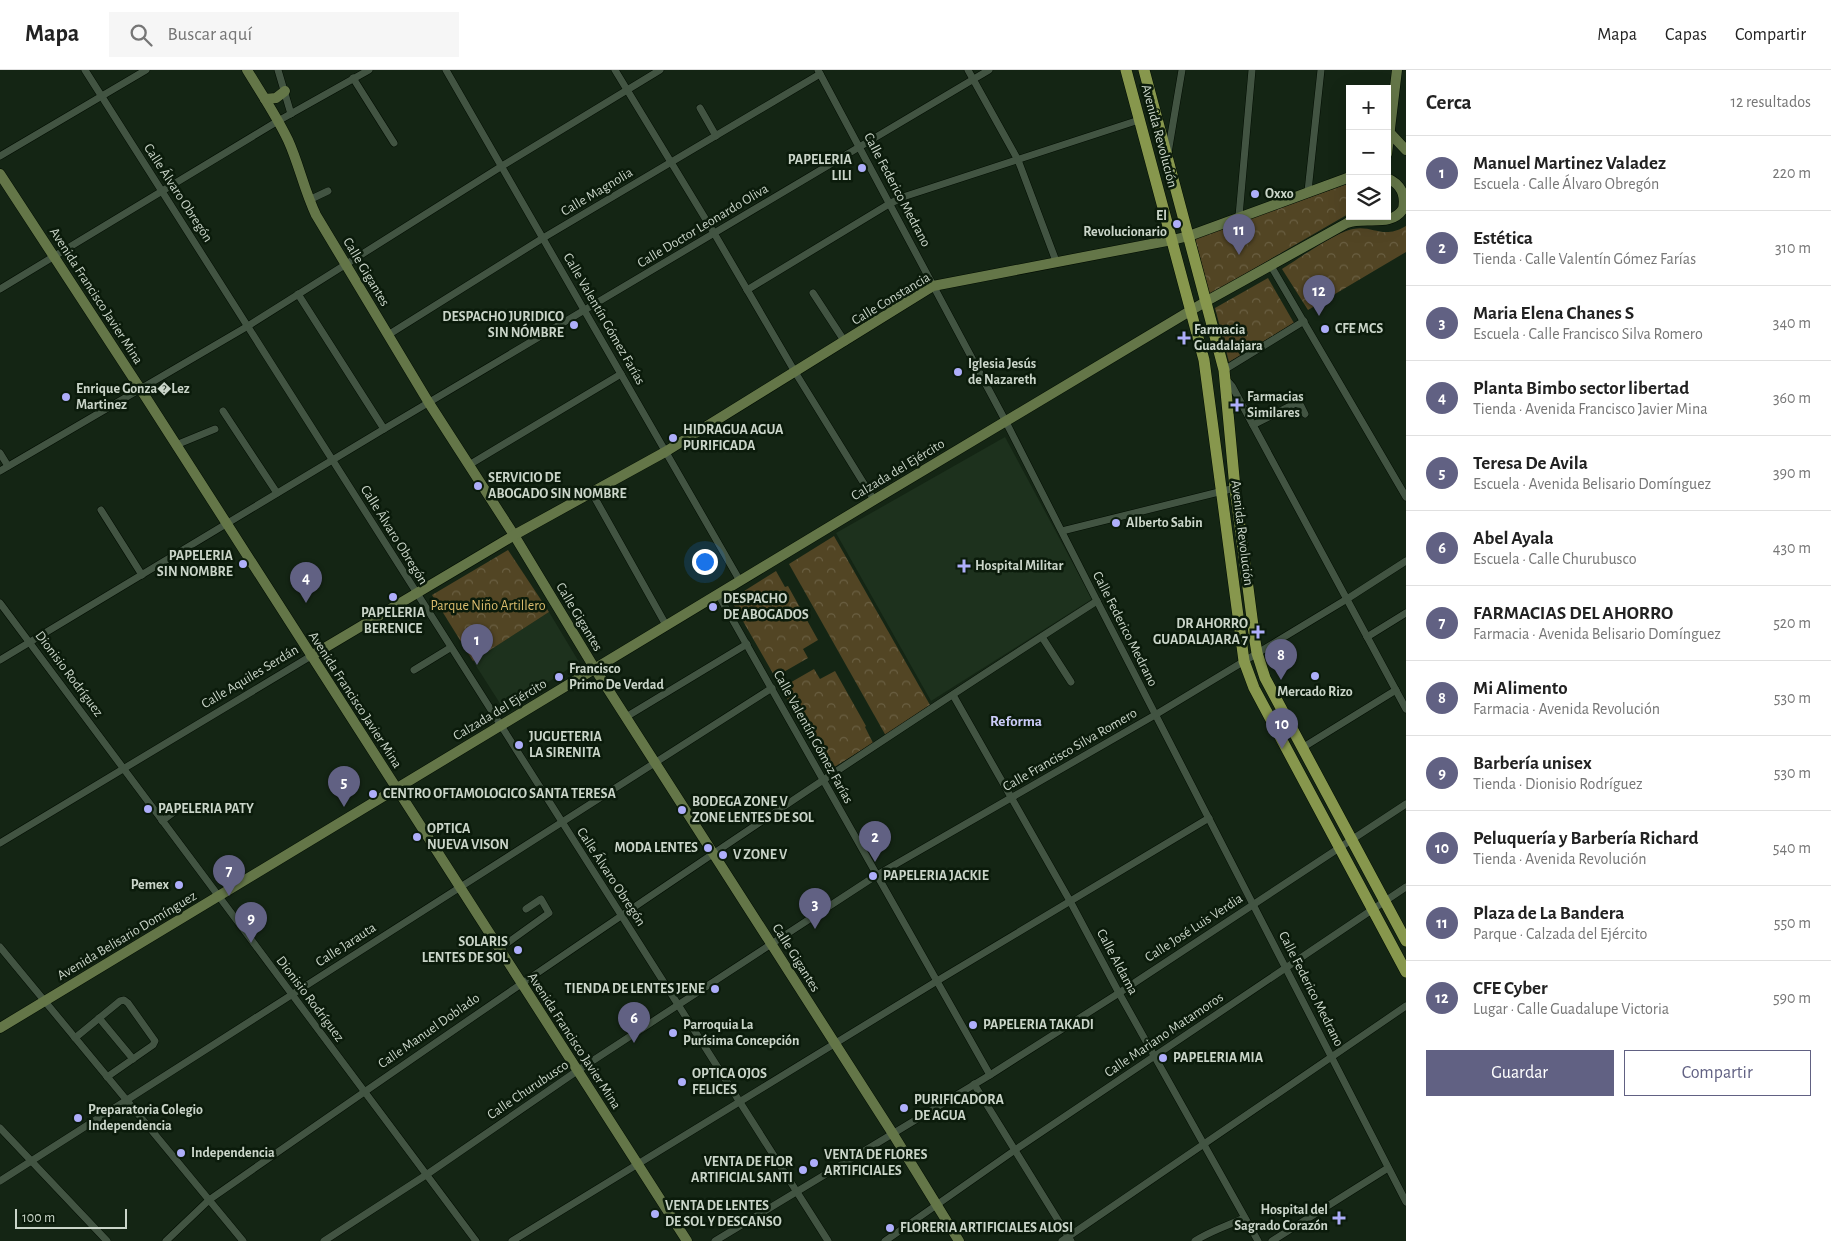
<!DOCTYPE html>
<html lang="es">
<meta charset="utf-8">
<style>
:root{--surface:#fff;--page:#f6f6f6;--text:#222;--muted:#767676;--line:#e0e0e0;--accent:#616183}
body{margin:0;font-family:"Alegreya Sans",sans-serif;background:var(--page);color:var(--text)}
.controls{position:absolute;right:15px;top:15px;display:grid;overflow:hidden;border-radius:0px;box-shadow:0 5px 20px #0002}
.controls button{width:45px;height:45px;display:grid;place-items:center;padding:0;border:0;border-bottom:1px solid var(--line);background:var(--surface);color:var(--text);font:25px sans-serif}
.scale{position:absolute;left:15px;bottom:12px;width:112px;box-sizing:border-box;padding-left:5px;border:2px solid #cad5c9;border-top:0;font-size:14px;line-height:18px;white-space:nowrap;color:#cad5c9;-webkit-text-stroke:4px #0b1b0b;paint-order:stroke}
.you{position:absolute;left:704px;top:491px;width:18px;height:18px;margin:-12px;border:4px solid #fff;border-radius:50%;background:#1a73e8;box-shadow:0 0 0 8px #1a73e833}
.badge{display:grid;place-items:center;width:32px;height:32px;border-radius:50%;background:var(--accent);color:#fff;font-size:16px;font-weight:700}
.pin{position:absolute;translate:-50% -41px;filter:drop-shadow(0 1px 2px #0008)}
.pin::after{content:'';position:absolute;top:26px;width:18px;height:15px;background:inherit;clip-path:polygon(0 0,100% 0,50% 100%)}
.list{margin:0;padding:0;list-style:none}
h2{display:flex;justify-content:space-between;align-items:center;height:65px;margin:0;padding:0 20px;font-size:21px}
h2 small{font-size:16px;font-weight:400;color:var(--muted)}
.list li{display:grid;grid-template-columns:32px 1fr auto;gap:15px;align-items:center;box-sizing:border-box;height:75px;padding:0 20px;border-top:1px solid var(--line)}
.list b{display:block;font-size:19px;white-space:nowrap}
.list p{margin:0;font-size:16px;white-space:nowrap;color:var(--muted)}
.list em{font-size:16px;font-style:normal;color:var(--muted)}
.actions{display:flex;gap:10px;padding:15px 20px}
.actions a{flex:1;padding:11px 0;border:1px solid var(--accent);border-radius:0px;text-align:center;font-size:18px;color:var(--accent)}
.actions .main{background:var(--accent);color:#fff}
.icon{flex:none;width:28px;height:28px;fill:none;stroke:currentColor;stroke-width:2;stroke-linecap:round;stroke-linejoin:round}
.map{position:relative;flex:none;width:1406px;height:1171px;overflow:hidden}
header{display:flex;align-items:center;gap:30px;box-sizing:border-box;height:70px;padding:0 25px;background:var(--surface);border-bottom:1px solid var(--line)}
header strong{font-size:24px}
nav{display:flex;gap:28px;margin-inline-start:auto;font-size:18px}
.search{width:350px;height:45px;background:var(--page);display:flex;align-items:center;gap:12px;box-sizing:border-box;padding:0 18px;border-radius:0px;color:var(--muted);font-size:19px}
main{display:flex}
aside{flex:1;background:var(--surface)}
.map>svg:first-child{display:block}
</style>
<header>
<strong>Mapa</strong>
<div class="search"><svg class="icon" aria-label="search" viewBox="0 0 24 24"><circle cx="10" cy="10" r="6"/><path d="M15 15l6 6"/></svg>Buscar aquí</div>
<nav><a>Mapa</a><a>Capas</a><a>Compartir</a></nav>
</header>
<main>
<div class="map">
<svg width="1406" height="1171" viewBox="0 0 1406 1171">
<defs>
<pattern id="forest-crowns" width="20" height="18" patternUnits="userSpaceOnUse" patternTransform="scale(1.25)"><rect width="20" height="18" fill="#524524"/><path d="M2 6a3 3 0 1 1 6 0M12 15a3 3 0 1 1 6 0" fill="none" stroke="#6a5f42"/></pattern>
</defs>
<rect width="100%" height="100%" fill="#142514"/>
<g fill="#1d311d">
<path d="M1005,367L1092,529L931,631L836,463Z"/>
<path d="M549,542L579,592L510,637L501,635L473,591Z"/>
</g>
<g fill="url(#forest-crowns)">
<path d="M1350,113V143L1210,224L1195,168Z"/>
<path d="M1406,156V182L1308,240L1282,199C1298,189 1336,162 1353,159C1374,155 1382,170 1406,156Z"/>
<path d="M1268,208L1294,253L1229,292L1215,238Z"/>
<path d="M834,466L930,635L886,666L789,494Z"/>
<path d="M508,480L549,542L473,591L432,525Z"/>
<path d="M776,501L785,517L788,516L818,570L803,579L808,588L775,607L732,532L733,528Z"/>
<path d="M814,599L820,609L835,601L866,656L865,657L873,673L828,701L781,618Z"/>
</g>
<g fill="none" stroke-linecap="round" stroke-linejoin="round">
<defs>
<g id="street">
<path d="M85,0L828,1171"/>
<path d="M278,0L291,44"/>
<path d="M446,0L740,511"/>
<path d="M615,0L714,163L795,302L874,430"/>
<path d="M818,0L1006,352L1097,531L1406,1132"/>
<path d="M968,0L1018,90L1056,191"/>
<path d="M353,8L394,73"/>
<path d="M700,38L716,66"/>
<path d="M1168,83L1182,0"/>
<path d="M0,86L146,0"/>
<path d="M1308,121L1321,0"/>
<path d="M309,130L328,121"/>
<path d="M1239,146L1252,0"/>
<path d="M1271,196L1406,427"/>
<path d="M0,219L278,51L369,0"/>
<path d="M747,220L889,134L903,127L1139,50"/>
<path d="M813,223L845,272"/>
<path d="M298,224L384,359"/>
<path d="M388,265L543,168L820,4"/>
<path d="M1224,300L1304,251"/>
<path d="M1225,308L1232,316L1406,639"/>
<path d="M223,341L277,423"/>
<path d="M1253,355L1296,333L1301,336L1305,344"/>
<path d="M176,375L215,359"/>
<path d="M0,383L8,396"/>
<path d="M469,395L621,304"/>
<path d="M0,401L248,256L502,96L660,0"/>
<path d="M592,423L666,555"/>
<path d="M101,440L142,505"/>
<path d="M1062,461L1235,418"/>
<path d="M718,524L990,1005"/>
<path d="M0,533L476,1171"/>
<path d="M1042,567L1071,612"/>
<path d="M1367,567L1406,543"/>
<path d="M0,590L384,359L989,0"/>
<path d="M414,600L450,578"/>
<path d="M953,625L1070,831L1119,923L1258,1171"/>
<path d="M626,647L747,574"/>
<path d="M1302,678L1396,620"/>
<path d="M162,751L178,739"/>
<path d="M0,773L311,586"/>
<path d="M0,877L243,1171"/>
<path d="M499,879L549,843L541,829L526,839"/>
<path d="M99,948L133,989"/>
<path d="M75,968L120,931L124,930L128,933L155,971L153,975L107,1007"/>
<path d="M974,1014L1071,1171"/>
<path d="M0,1058L107,1171"/>
<path d="M0,1111L772,618"/>
<path d="M166,1171L209,1130C501,926 796,724 1097,531"/>
<path d="M324,1171L426,1105L577,1001L877,805L1155,645L1347,529L1406,491"/>
<path d="M512,1171L937,911L1209,748"/>
<path d="M715,1171L990,1005L1119,923L1406,734"/>
<path d="M885,1171L1015,1080L1406,817"/>
<path d="M1062,1171L1406,936"/>
<path d="M1195,1171C1210,1161 1227,1156 1244,1148"/>
<path d="M1272,1171L1388,1098"/>
</g>
<g id="secondary">
<path d="M247,0C261,23 276,45 288,70C299,94 304,120 316,145L429,333L514,465L595,599L893,1064L959,1171"/>
<path d="M265,29L276,28L285,21"/>
<path d="M1390,63L1406,80"/>
<path d="M1387,84L1397,0"/>
<path d="M0,104L143,323L687,1171"/>
<path d="M311,586L518,463L665,382L933,216L1172,170L1189,166L1350,107"/>
<path d="M0,958L874,430L1205,232L1347,153C1365,146 1391,158 1403,139C1406,125 1401,114 1387,108"/>
</g>
<g id="primary">
<path d="M1126,0L1204,290L1244,591L1254,618L1406,902"/>
<path d="M1144,0L1224,300L1235,418L1255,571L1257,583L1265,608L1406,871"/>
</g>
</defs>
<use href="#street" stroke="#020d02" stroke-width="8"/>
<use href="#secondary" stroke="#020d02" stroke-width="11"/>
<use href="#primary" stroke="#020d02" stroke-width="12"/>
<use href="#street" stroke="#425442" stroke-width="7"/>
<use href="#secondary" stroke="#647648" stroke-width="10"/>
<use href="#primary" stroke="#87974d" stroke-width="11"/>
</g>
<g fill="#aeaefa" stroke="#0b1b0b" stroke-width="2">
<circle cx="862" cy="98" r="5"/>
<circle cx="1255" cy="124" r="5"/>
<circle cx="1177" cy="154" r="5"/>
<circle cx="574" cy="255" r="5"/>
<circle cx="1325" cy="259" r="5"/>
<path d="M1181.5 260.5h5v5h5v5h-5v5h-5v-5h-5v-5h5z"/>
<circle cx="958" cy="302" r="5"/>
<circle cx="66" cy="327" r="5"/>
<path d="M1234.5 327.5h5v5h5v5h-5v5h-5v-5h-5v-5h5z"/>
<circle cx="673" cy="368" r="5"/>
<circle cx="478" cy="416" r="5"/>
<circle cx="1116" cy="453" r="5"/>
<circle cx="243" cy="494" r="5"/>
<path d="M961.5 488.5h5v5h5v5h-5v5h-5v-5h-5v-5h5z"/>
<circle cx="393" cy="527" r="5"/>
<circle cx="713" cy="537" r="5"/>
<path d="M1255.5 554.5h5v5h5v5h-5v5h-5v-5h-5v-5h5z"/>
<circle cx="1315" cy="606" r="5"/>
<circle cx="559" cy="607" r="5"/>
<circle cx="519" cy="675" r="5"/>
<circle cx="373" cy="724" r="5"/>
<circle cx="148" cy="739" r="5"/>
<circle cx="682" cy="740" r="5"/>
<circle cx="417" cy="767" r="5"/>
<circle cx="708" cy="778" r="5"/>
<circle cx="723" cy="785" r="5"/>
<circle cx="873" cy="806" r="5"/>
<circle cx="179" cy="815" r="5"/>
<circle cx="518" cy="880" r="5"/>
<circle cx="715" cy="919" r="5"/>
<circle cx="973" cy="955" r="5"/>
<circle cx="673" cy="963" r="5"/>
<circle cx="1163" cy="988" r="5"/>
<circle cx="682" cy="1012" r="5"/>
<circle cx="904" cy="1038" r="5"/>
<circle cx="78" cy="1048" r="5"/>
<circle cx="181" cy="1083" r="5"/>
<circle cx="814" cy="1093" r="5"/>
<circle cx="803" cy="1100" r="5"/>
<circle cx="655" cy="1144" r="5"/>
<path d="M1336.5 1140.5h5v5h5v5h-5v5h-5v-5h-5v-5h5z"/>
<circle cx="890" cy="1158" r="5"/>
</g>
<g text-anchor="middle" dominant-baseline="central" stroke-width="5" stroke-linejoin="round" paint-order="stroke">
<g font-size="14" fill="#cad5c9" stroke="#0b1b0b">
<text transform="translate(1159 66) rotate(75)">Avenida Revolución</text>
<text transform="translate(897 120) rotate(62)">Calle Federico Medrano</text>
<text transform="translate(597 122) rotate(-31)">Calle Magnolia</text>
<text transform="translate(178 123) rotate(57)">Calle Álvaro Obregón</text>
<text transform="translate(703 156) rotate(-31)">Calle Doctor Leonardo Oliva</text>
<text transform="translate(366 202) rotate(59)">Calle Gigantes</text>
<text transform="translate(96 226) rotate(57)">Avenida Francisco Javier Mina</text>
<text transform="translate(891 229) rotate(-31)">Calle Constancia</text>
<text transform="translate(604 249) rotate(60)">Calle Valentín Gómez Farías</text>
<text transform="translate(898 400) rotate(-31)">Calzada del Ejército</text>
<text transform="translate(1242 463) rotate(83)">Avenida Revolución</text>
<text transform="translate(394 465) rotate(58)">Calle Álvaro Obregón</text>
<text transform="translate(579 547) rotate(59)">Calle Gigantes</text>
<text transform="translate(1125 559) rotate(63)">Calle Federico Medrano</text>
<text transform="translate(69 604) rotate(53)">Dionisio Rodríguez</text>
<text transform="translate(250 607) rotate(-31)">Calle Aquiles Serdán</text>
<text transform="translate(355 630) rotate(57)">Avenida Francisco Javier Mina</text>
<text transform="translate(500 640) rotate(-31)">Calzada del Ejército</text>
<text transform="translate(813 667) rotate(61)">Calle Valentín Gómez Farías</text>
<text transform="translate(1070 680) rotate(-30)">Calle Francisco Silva Romero</text>
<text transform="translate(611 807) rotate(57)">Calle Álvaro Obregón</text>
<text transform="translate(1194 858) rotate(-33)">Calle José Luis Verdia</text>
<text transform="translate(127 866) rotate(-31)">Avenida Belisario Domínguez</text>
<text transform="translate(346 875) rotate(-33)">Calle Jarauta</text>
<text transform="translate(796 888) rotate(58)">Calle Gigantes</text>
<text transform="translate(1117 892) rotate(62)">Calle Aldama</text>
<text transform="translate(1311 919) rotate(63)">Calle Federico Medrano</text>
<text transform="translate(310 929) rotate(53)">Dionisio Rodríguez</text>
<text transform="translate(429 961) rotate(-35)">Calle Manuel Doblado</text>
<text transform="translate(1164 965) rotate(-34)">Calle Mariano Matamoros</text>
<text transform="translate(574 971) rotate(57)">Avenida Francisco Javier Mina</text>
<text transform="translate(528 1020) rotate(-34)">Calle Churubusco</text>
</g>
<g font-size="14" font-weight="bold" fill="#cad5c9" stroke="#0b1b0b" text-anchor="start">
<text x="852" y="90" text-anchor="end">PAPELERIA<tspan x="852" dy="16">LILI</tspan></text>
<text x="1265" y="124">Oxxo</text>
<text x="1167" y="146" text-anchor="end">El<tspan x="1167" dy="16">Revolucionario</tspan></text>
<text x="564" y="247" text-anchor="end">DESPACHO JURIDICO<tspan x="564" dy="16">SIN NÓMBRE</tspan></text>
<text x="1335" y="259">CFE MCS</text>
<text x="1194" y="260">Farmacia<tspan x="1194" dy="16">Guadalajara</tspan></text>
<text x="968" y="294">Iglesia Jesús<tspan x="968" dy="16">de Nazareth</tspan></text>
<text x="76" y="319">Enrique Gonza�Lez<tspan x="76" dy="16">Martinez</tspan></text>
<text x="1247" y="327">Farmacias<tspan x="1247" dy="16">Similares</tspan></text>
<text x="683" y="360">HIDRAGUA AGUA<tspan x="683" dy="16">PURIFICADA</tspan></text>
<text x="488" y="408">SERVICIO DE<tspan x="488" dy="16">ABOGADO SIN NOMBRE</tspan></text>
<text x="1126" y="453">Alberto Sabin</text>
<text x="233" y="486" text-anchor="end">PAPELERIA<tspan x="233" dy="16">SIN NOMBRE</tspan></text>
<text x="975" y="496">Hospital Militar</text>
<text x="723" y="529">DESPACHO<tspan x="723" dy="16">DE ABOGADOS</tspan></text>
<text x="393" y="543" text-anchor="middle">PAPELERIA<tspan x="393" dy="16">BERENICE</tspan></text>
<text x="1248" y="554" text-anchor="end">DR AHORRO<tspan x="1248" dy="16">GUADALAJARA 7</tspan></text>
<text x="569" y="599">Francisco<tspan x="569" dy="16">Primo De Verdad</tspan></text>
<text x="1315" y="622" text-anchor="middle">Mercado Rizo</text>
<text x="529" y="667">JUGUETERIA<tspan x="529" dy="16">LA SIRENITA</tspan></text>
<text x="383" y="724">CENTRO OFTAMOLOGICO SANTA TERESA</text>
<text x="692" y="732">BODEGA ZONE V<tspan x="692" dy="16">ZONE LENTES DE SOL</tspan></text>
<text x="158" y="739">PAPELERIA PATY</text>
<text x="427" y="759">OPTICA<tspan x="427" dy="16">NUEVA VISON</tspan></text>
<text x="698" y="778" text-anchor="end">MODA LENTES</text>
<text x="733" y="785">V ZONE V</text>
<text x="883" y="806">PAPELERIA JACKIE</text>
<text x="169" y="815" text-anchor="end">Pemex</text>
<text x="508" y="872" text-anchor="end">SOLARIS<tspan x="508" dy="16">LENTES DE SOL</tspan></text>
<text x="705" y="919" text-anchor="end">TIENDA DE LENTES JENE</text>
<text x="683" y="955">Parroquia La<tspan x="683" dy="16">Purísima Concepción</tspan></text>
<text x="983" y="955">PAPELERIA TAKADI</text>
<text x="1173" y="988">PAPELERIA MIA</text>
<text x="692" y="1004">OPTICA OJOS<tspan x="692" dy="16">FELICES</tspan></text>
<text x="914" y="1030">PURIFICADORA<tspan x="914" dy="16">DE AGUA</tspan></text>
<text x="88" y="1040">Preparatoria Colegio<tspan x="88" dy="16">Independencia</tspan></text>
<text x="191" y="1083">Independencia</text>
<text x="824" y="1085">VENTA DE FLORES<tspan x="824" dy="16">ARTIFICIALES</tspan></text>
<text x="793" y="1092" text-anchor="end">VENTA DE FLOR<tspan x="793" dy="16">ARTIFICIAL SANTI</tspan></text>
<text x="665" y="1136">VENTA DE LENTES<tspan x="665" dy="16">DE SOL Y DESCANSO</tspan></text>
<text x="1328" y="1140" text-anchor="end">Hospital del<tspan x="1328" dy="16">Sagrado Corazón</tspan></text>
<text x="900" y="1158">FLORERIA ARTIFICIALES ALOSI</text>
</g>
<g font-size="14" fill="#dbbc6e" stroke="#0b1b0b">
<text x="488" y="536">Parque Niño Artillero</text>
</g>
<g font-size="15" font-weight="bold" fill="#cbccf8" stroke="#0b1b0b">
<text x="1016" y="651">Reforma</text>
</g>
</g>
</svg>
<div class="controls">
<button>+</button>
<button>−</button>
<button><svg class="icon" aria-label="layers" viewBox="0 0 24 24"><path d="M12 4l9 5-9 5-9-5zM3 14l9 5 9-5"/></svg></button>
</div>
<div class="scale">100 m</div>
<div class="you"></div>
<div class="pin badge" style="left:477px;top:595px">1</div>
<div class="pin badge" style="left:875px;top:792px">2</div>
<div class="pin badge" style="left:815px;top:859px">3</div>
<div class="pin badge" style="left:306px;top:533px">4</div>
<div class="pin badge" style="left:344px;top:737px">5</div>
<div class="pin badge" style="left:634px;top:973px">6</div>
<div class="pin badge" style="left:229px;top:826px">7</div>
<div class="pin badge" style="left:1281px;top:610px">8</div>
<div class="pin badge" style="left:251px;top:873px">9</div>
<div class="pin badge" style="left:1282px;top:679px">10</div>
<div class="pin badge" style="left:1239px;top:185px">11</div>
<div class="pin badge" style="left:1319px;top:246px">12</div>
</div>
<aside>
<h2>Cerca<small>12 resultados</small></h2>
<ul class="list">
<li><span class="badge">1</span><div><b>Manuel Martinez Valadez</b><p>Escuela · Calle Álvaro Obregón</p></div><em>220 m</em></li>
<li><span class="badge">2</span><div><b>Estética</b><p>Tienda · Calle Valentín Gómez Farías</p></div><em>310 m</em></li>
<li><span class="badge">3</span><div><b>Maria Elena Chanes S</b><p>Escuela · Calle Francisco Silva Romero</p></div><em>340 m</em></li>
<li><span class="badge">4</span><div><b>Planta Bimbo sector libertad</b><p>Tienda · Avenida Francisco Javier Mina</p></div><em>360 m</em></li>
<li><span class="badge">5</span><div><b>Teresa De Avila</b><p>Escuela · Avenida Belisario Domínguez</p></div><em>390 m</em></li>
<li><span class="badge">6</span><div><b>Abel Ayala</b><p>Escuela · Calle Churubusco</p></div><em>430 m</em></li>
<li><span class="badge">7</span><div><b>FARMACIAS DEL AHORRO</b><p>Farmacia · Avenida Belisario Domínguez</p></div><em>520 m</em></li>
<li><span class="badge">8</span><div><b>Mi Alimento</b><p>Farmacia · Avenida Revolución</p></div><em>530 m</em></li>
<li><span class="badge">9</span><div><b>Barbería unisex</b><p>Tienda · Dionisio Rodríguez</p></div><em>530 m</em></li>
<li><span class="badge">10</span><div><b>Peluquería y Barbería Richard</b><p>Tienda · Avenida Revolución</p></div><em>540 m</em></li>
<li><span class="badge">11</span><div><b>Plaza de La Bandera</b><p>Parque · Calzada del Ejército</p></div><em>550 m</em></li>
<li><span class="badge">12</span><div><b>CFE Cyber</b><p>Lugar · Calle Guadalupe Victoria</p></div><em>590 m</em></li>
</ul>
<div class="actions"><a class="main">Guardar</a><a>Compartir</a></div>
</aside>
</main>
